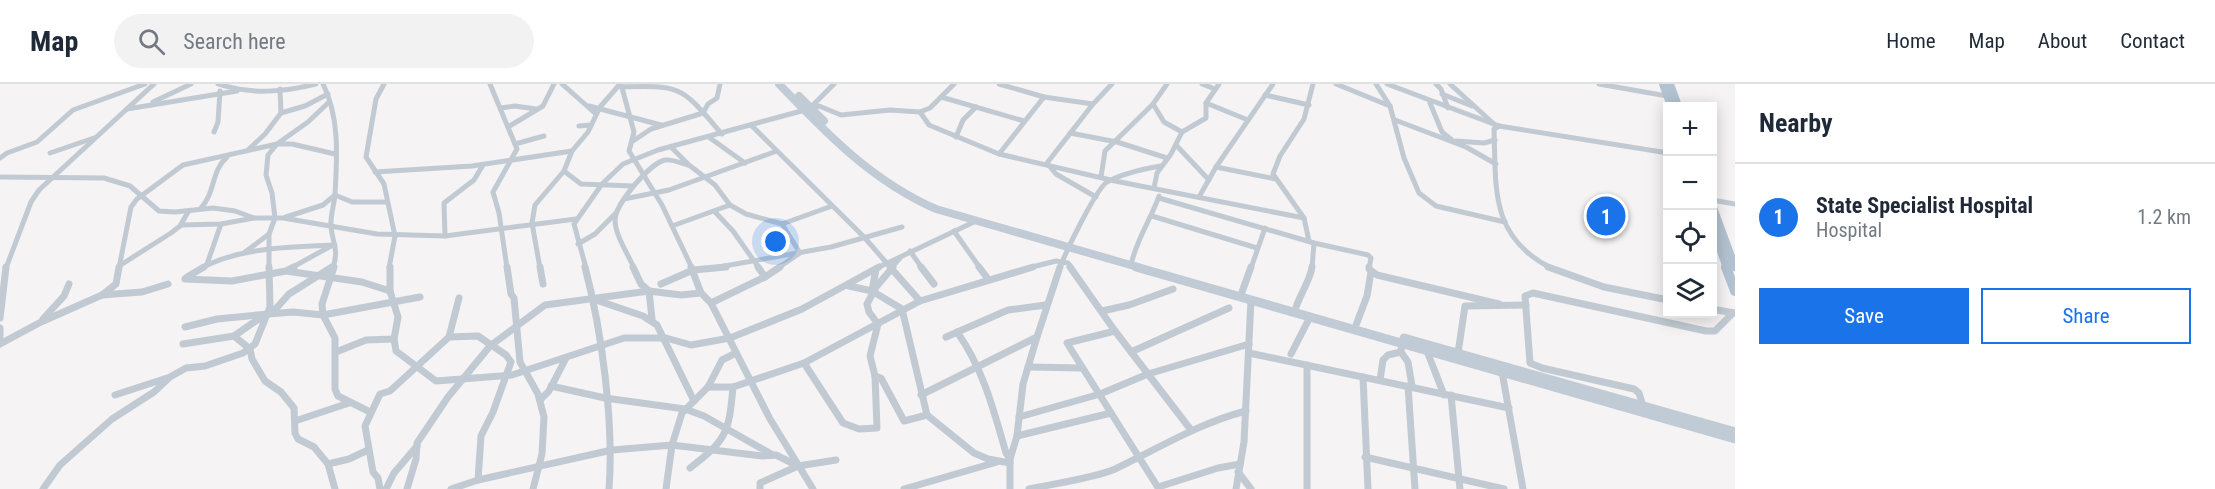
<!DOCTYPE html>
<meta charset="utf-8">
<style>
:root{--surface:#fff;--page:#f2f2f3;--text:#1f2937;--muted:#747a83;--line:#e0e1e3;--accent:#1a73e8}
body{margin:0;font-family:"Roboto Condensed",sans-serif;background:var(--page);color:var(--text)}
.controls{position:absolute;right:18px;top:18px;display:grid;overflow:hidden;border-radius:0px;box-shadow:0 3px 15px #0003}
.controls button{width:54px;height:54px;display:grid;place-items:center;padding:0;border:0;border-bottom:2px solid var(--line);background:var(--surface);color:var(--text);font:30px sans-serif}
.you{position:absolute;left:776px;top:158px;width:21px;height:21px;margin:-15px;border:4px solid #fff;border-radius:50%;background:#1a73e8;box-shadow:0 0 0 9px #1a73e833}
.badge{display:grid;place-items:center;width:39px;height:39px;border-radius:50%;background:var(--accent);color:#fff;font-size:20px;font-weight:700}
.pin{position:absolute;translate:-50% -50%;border:3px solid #fff;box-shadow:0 2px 6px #0006}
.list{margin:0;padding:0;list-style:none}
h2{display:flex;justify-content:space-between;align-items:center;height:78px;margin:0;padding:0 24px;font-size:26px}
h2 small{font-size:20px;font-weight:400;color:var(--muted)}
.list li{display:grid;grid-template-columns:39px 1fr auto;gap:18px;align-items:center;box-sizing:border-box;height:108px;padding:0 24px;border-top:2px solid var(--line)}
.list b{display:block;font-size:22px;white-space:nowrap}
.list p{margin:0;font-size:20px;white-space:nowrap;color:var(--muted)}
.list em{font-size:20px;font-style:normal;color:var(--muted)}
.actions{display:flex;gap:12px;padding:18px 24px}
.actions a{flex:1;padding:14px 0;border:2px solid var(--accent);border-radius:0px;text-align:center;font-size:21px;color:var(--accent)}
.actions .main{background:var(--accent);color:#fff}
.icon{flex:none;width:33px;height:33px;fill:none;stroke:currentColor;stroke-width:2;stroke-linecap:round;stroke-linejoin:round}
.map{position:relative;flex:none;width:1735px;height:405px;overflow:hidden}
header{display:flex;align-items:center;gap:36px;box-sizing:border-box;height:84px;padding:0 30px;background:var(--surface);border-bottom:2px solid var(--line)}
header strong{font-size:28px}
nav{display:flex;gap:33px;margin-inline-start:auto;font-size:21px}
.search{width:420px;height:54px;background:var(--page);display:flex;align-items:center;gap:15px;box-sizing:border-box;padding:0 21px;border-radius:33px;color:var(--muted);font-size:22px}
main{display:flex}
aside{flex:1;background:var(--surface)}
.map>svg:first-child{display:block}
</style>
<header>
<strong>Map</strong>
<div class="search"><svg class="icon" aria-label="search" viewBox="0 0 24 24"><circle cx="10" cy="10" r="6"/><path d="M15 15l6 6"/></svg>Search here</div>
<nav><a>Home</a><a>Map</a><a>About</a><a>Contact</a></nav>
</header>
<main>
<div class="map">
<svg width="1735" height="405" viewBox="0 0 1735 405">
<rect width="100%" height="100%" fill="#f5f3f3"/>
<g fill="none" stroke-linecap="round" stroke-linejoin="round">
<g stroke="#c1cad2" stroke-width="5">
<path d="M218,0C251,11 283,8 316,0"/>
<path d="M323,0C340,34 337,74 335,111C334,121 330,133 331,143C333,161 339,165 333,184"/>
<path d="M384,0L376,15L366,73L384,100L395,152L389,184"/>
<path d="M490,0L517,65L493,108L499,129L507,184"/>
<path d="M562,0L596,30"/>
<path d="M621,0L634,48L629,67L662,121L692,184"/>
<path d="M999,0L1044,13L1093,20"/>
<path d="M1167,0L1153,20L1164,38L1182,48"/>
<path d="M1202,0L1215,5"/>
<path d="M1336,0L1390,22"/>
<path d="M1376,0L1390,22L1404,74L1419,109L1436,122L1505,138"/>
<path d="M1387,0L1499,42L1668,69"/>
<path d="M1436,0L1441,5L1448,24"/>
<path d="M1450,0L1495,41"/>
<path d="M1599,0L1667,12"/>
<path d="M621,3C684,1 681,3 722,50"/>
<path d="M280,5L281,29"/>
<path d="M1442,10L1472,22"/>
<path d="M1265,11L1309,21"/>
<path d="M941,13L1024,37"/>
<path d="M153,18L191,0"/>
<path d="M1206,19L1248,36"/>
<path d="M1430,19L1442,48L1452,56"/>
<path d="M589,22L661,41"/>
<path d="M811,23L834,0"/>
<path d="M501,24L515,22L536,25"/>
<path d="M811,24L819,22L841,31L890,26L920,28L930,24L954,0"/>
<path d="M127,25L237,7"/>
<path d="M920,28L929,41L999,70L1115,97L1304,134"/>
<path d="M1395,36L1466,63L1496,80"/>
<path d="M751,41L864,153L891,184"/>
<path d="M579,42L591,41"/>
<path d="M1499,42L1494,45C1496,105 1490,153 1551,184"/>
<path d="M508,43L543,22L554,0"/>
<path d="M214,48L218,38L220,7"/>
<path d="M1070,49L1117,58L1167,74"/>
<path d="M956,53L963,36L976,23"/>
<path d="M710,54L745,79"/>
<path d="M633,57L651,45L703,29L708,20L717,14L720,0"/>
<path d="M1456,57L1484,59L1495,56"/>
<path d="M515,60L544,52"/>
<path d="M1176,61L1209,96"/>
<path d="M671,63L689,81L715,101L730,121L746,130L782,140L800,169L778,184"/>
<path d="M248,66L265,50L281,29L305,22L328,10"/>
<path d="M50,69L94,54"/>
<path d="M999,70L1044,13"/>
<path d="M0,74L7,69L37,58L73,26L145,0"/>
<path d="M1216,83L1276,95"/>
<path d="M564,87L581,100L633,102"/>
<path d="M375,88L472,82L572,67"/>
<path d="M0,93L104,94L130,102L159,127L175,128L213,124L235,127L254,134"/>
<path d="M1101,93L1105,67L1153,20"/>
<path d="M1154,104L1157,89L1171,70L1182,48L1206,34V19L1219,0"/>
<path d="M1096,113L1056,90L1047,79L1093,20L1112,0"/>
<path d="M1199,113L1216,83L1273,0"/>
<path d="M1159,114L1314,159L1368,171L1371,174L1369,184"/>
<path d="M624,115L669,106L777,67"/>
<path d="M1712,116L1735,120"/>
<path d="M201,124C216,107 211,87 227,73"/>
<path d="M715,128L733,147L759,184"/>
<path d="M1152,132L1257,164"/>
<path d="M286,133L323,121L335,111L352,118H387"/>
<path d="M782,140L832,122"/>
<path d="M181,141L221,140L254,134H283L377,150L445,152L576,135"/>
<path d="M672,142L730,121"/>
<path d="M954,147L980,184"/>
<path d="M445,152L444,119L474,96L483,81"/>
<path d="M1309,157L1304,134L1273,90L1280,72L1304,35L1313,0"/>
<path d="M578,160L595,150L616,129"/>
<path d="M910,167L922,184"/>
<path d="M245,168L269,150"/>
<path d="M1132,177C1138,153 1151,135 1159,112"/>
<path d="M207,180L221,140"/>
<path d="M119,182L171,149L180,142L188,128"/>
<path d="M6,184L31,118L39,106L154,0"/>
<path d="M119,184L131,123L137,115L183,81L277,60H292L335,70"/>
<path d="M201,184C242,163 290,163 335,161"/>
<path d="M269,184V150L275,134L272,109L266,91L268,71L277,60L308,38L329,18"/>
<path d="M291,184L331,162"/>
<path d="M540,184L532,139L535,121L564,87L572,67L588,48L600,23L620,0"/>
<path d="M586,184L574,140L602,100L623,80L658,66L805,26"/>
<path d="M634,184C628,170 615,151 615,136C615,120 650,79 665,76C672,75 681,79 688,81"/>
<path d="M713,184L831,163L902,143"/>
<path d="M877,184L976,137"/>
<path d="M891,184L900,174"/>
<path d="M1028,184L1056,177L1068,179L1072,184"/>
<path d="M1060,184C1065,169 1096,105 1107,98C1123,89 1143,85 1161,82"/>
<path d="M1251,184L1265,144"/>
<path d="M1312,184L1314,159"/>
</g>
<g stroke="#c1cad2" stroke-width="7">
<path d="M334,183L322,220L323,231L335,254V305L338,312L370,328"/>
<path d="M390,183V207"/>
<path d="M507,183L511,210L514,214L520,278L538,310L544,333L542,370L533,405"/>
<path d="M540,183L543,200"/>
<path d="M585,183C602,248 614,338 609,405"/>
<path d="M633,183L641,200L649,207L652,235"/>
<path d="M691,183L701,209L711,219L770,335L813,405"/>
<path d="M758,183L765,193"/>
<path d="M890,183L920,217"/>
<path d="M921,183L934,200"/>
<path d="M979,183L988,195"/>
<path d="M1070,183L1115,247L1191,346"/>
<path d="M1369,183V185L1377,191L1499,220"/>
<path d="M1548,183L1604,203L1668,216"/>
<path d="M288,186L294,183"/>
<path d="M187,193L204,183"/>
<path d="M185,195L232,197L286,187L362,198L390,207L398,233L394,255L396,267L436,297L512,291L624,254H666L691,261L730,254L802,225L879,183"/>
<path d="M661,200L693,186L726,183"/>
<path d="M849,202L872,207L902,225L927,331L974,369L988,375L1010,379"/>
<path d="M872,207L876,185"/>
<path d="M1242,208L1251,183"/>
<path d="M102,211L116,200L119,183"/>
<path d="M593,215L643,232L657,241L694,317"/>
<path d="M711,219L765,193L780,183"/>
<path d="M1296,223C1300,211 1311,194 1312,183"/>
<path d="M1712,225L1734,229"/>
<path d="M1102,227L1129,221L1173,205"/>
<path d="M272,229L289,210L332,183"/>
<path d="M0,234L6,183"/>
<path d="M43,235L64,212L69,200"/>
<path d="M1356,241L1367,212L1371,188"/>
<path d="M185,243L217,235L268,230L293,228L323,231L420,213"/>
<path d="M0,244V256"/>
<path d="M1115,247L1067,259L1159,405"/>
<path d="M957,248C983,284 994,327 1006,369L1010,375V405"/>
<path d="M234,252L263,232"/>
<path d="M449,253L459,214"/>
<path d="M946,253L1008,226L1046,221"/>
<path d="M1402,258L1401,268L1408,278L1412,302"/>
<path d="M0,260L41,238L102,211L142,208L168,200"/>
<path d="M183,260L234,252L250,265L252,275L265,297L281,308L294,324L295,349L298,355L314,363L328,380L335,405"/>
<path d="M1427,267L1444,311"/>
<path d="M336,268L366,256L394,255"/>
<path d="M1131,268L1229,224"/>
<path d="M1249,269L1509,324"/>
<path d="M1458,269L1465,222L1526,221"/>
<path d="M1291,270L1310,233"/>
<path d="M804,279L843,339L859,345L877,344L875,292L870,272L878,240L869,228L867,220L876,203L893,183"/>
<path d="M1307,281V405"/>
<path d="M1028,283L1082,284"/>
<path d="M1502,288L1523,405"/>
<path d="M875,292L881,294L904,337L927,331"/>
<path d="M1363,293L1368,405"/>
<path d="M1380,296L1383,276L1388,271L1401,268"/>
<path d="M551,302L605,314L685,325L704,332L773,371"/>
<path d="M1408,302L1415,405"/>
<path d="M708,303H733L804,279L920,217L1033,183"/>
<path d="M115,311L167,294"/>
<path d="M921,311L1037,253L1060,183"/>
<path d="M1451,311L1460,405"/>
<path d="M540,316L549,307L566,274"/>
<path d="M1643,322L1639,309L1634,305L1542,284L1530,279L1525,212L1533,209L1706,247H1715L1733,229"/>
<path d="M1019,333L1100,310L1148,290L1249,260"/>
<path d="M295,337L349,319"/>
<path d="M1017,352L1111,329"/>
<path d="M1365,373L1504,405"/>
<path d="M1010,375L1017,352L1023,300L1037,253"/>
<path d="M328,380L349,375L368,366"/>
<path d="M690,384C727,356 729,348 733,303"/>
<path d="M1238,388L1251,405"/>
<path d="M1158,403L1218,384L1240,380"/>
<path d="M43,405L60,381L112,335L154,308L170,293L186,284L205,282L243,269L255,260L270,223L269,183"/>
<path d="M380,405L378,394L373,388L365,342L380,310L390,307L449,253L478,252L506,271L511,278L493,328L481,352L478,396"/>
<path d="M386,405L394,389L417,362"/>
<path d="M407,405L416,375L417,359L448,313L490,262L545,221L649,207L681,211L701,209"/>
<path d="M451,405L478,396L612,366L672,361L762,372L776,371L798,382L836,376"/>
<path d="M666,405L672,361L682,329L708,303L722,276L736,269"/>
<path d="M760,405V399L798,382"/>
<path d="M904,405L997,378"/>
<path d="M1029,405C1052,400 1095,394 1115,385C1159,364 1199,339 1246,327"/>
<path d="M1236,405L1244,358L1251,216"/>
</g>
<g stroke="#c1cbd6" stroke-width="8">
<path d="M779,0C827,50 872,97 936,125L1141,184"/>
<path d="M799,12L824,37"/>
</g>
<g stroke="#c1cbd6" stroke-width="9">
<path d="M1136,183L1735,355"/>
<path d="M1404,254L1735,348"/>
</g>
<g stroke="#b3c2d1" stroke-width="8">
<path d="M1663,0L1671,22"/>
<path d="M1670,0L1678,22"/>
<path d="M1712,121L1735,183"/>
<path d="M1712,142L1727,184"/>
</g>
<path stroke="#b3c2d1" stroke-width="10" d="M1726,183L1735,207"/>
</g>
</svg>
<div class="controls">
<button>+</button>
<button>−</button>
<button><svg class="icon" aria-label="locate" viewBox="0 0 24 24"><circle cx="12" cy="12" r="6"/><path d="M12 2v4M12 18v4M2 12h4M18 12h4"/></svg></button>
<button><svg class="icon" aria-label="layers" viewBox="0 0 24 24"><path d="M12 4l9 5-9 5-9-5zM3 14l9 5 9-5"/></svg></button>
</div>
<div class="you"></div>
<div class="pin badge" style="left:1606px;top:132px">1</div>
</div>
<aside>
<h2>Nearby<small></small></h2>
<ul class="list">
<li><span class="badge">1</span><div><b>State Specialist Hospital</b><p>Hospital</p></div><em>1.2 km</em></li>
</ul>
<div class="actions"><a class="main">Save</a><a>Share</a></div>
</aside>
</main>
